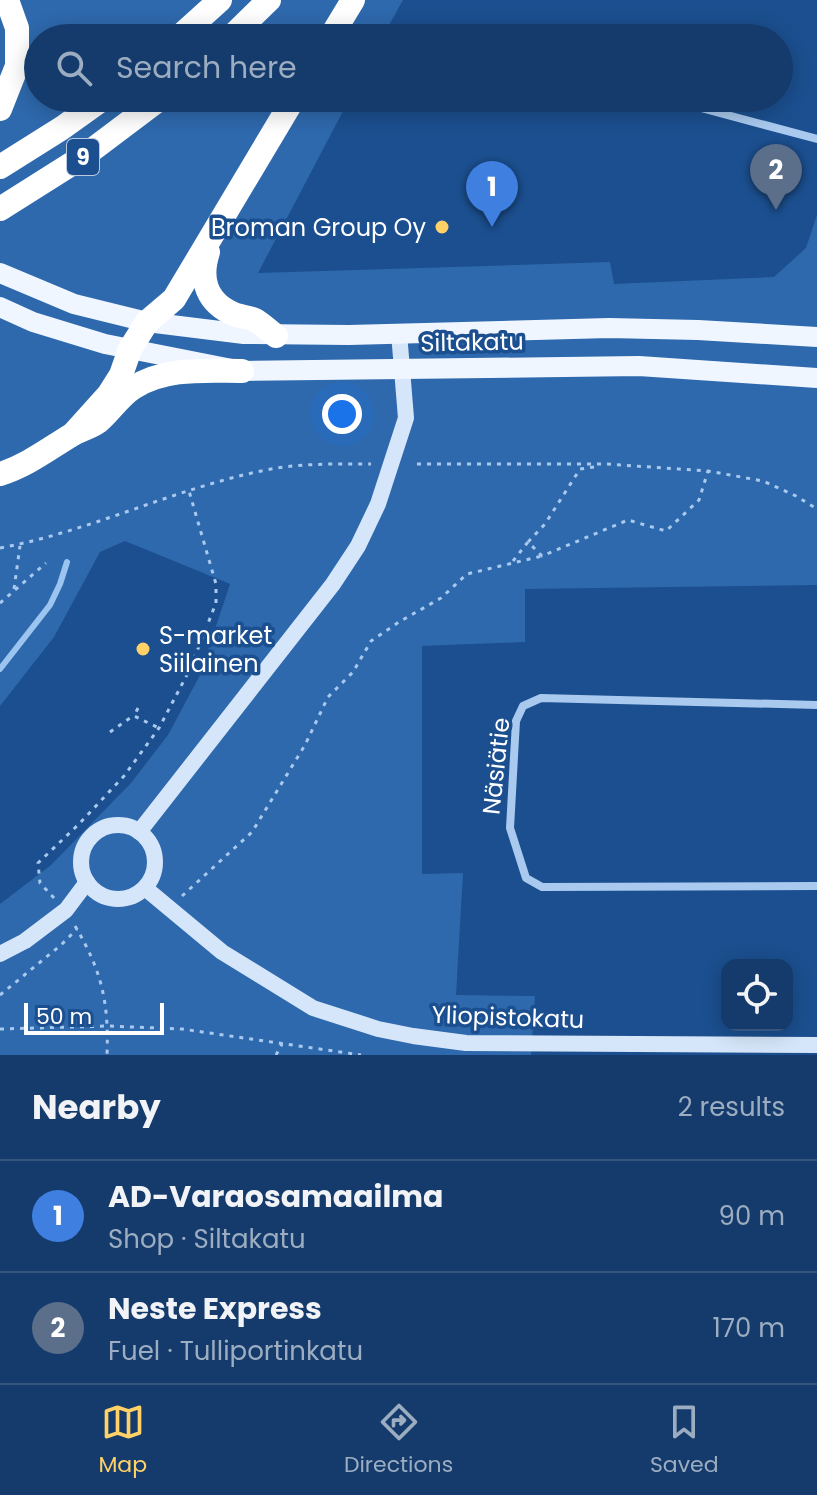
<!DOCTYPE html>
<meta charset="utf-8">
<style>
:root{--surface:#143b6b;--page:#1d4271;--text:#f1f3f6;--muted:#9dadc1;--line:#33557e;--accent:#ffd166}
body{margin:0;font-family:Poppins,sans-serif;background:var(--page);color:var(--text)}
.controls{position:absolute;right:24px;bottom:24px;display:grid;overflow:hidden;border-radius:16px;box-shadow:0 4px 20px #0003}
.controls button{width:72px;height:72px;display:grid;place-items:center;padding:0;border:0;border-bottom:2px solid var(--line);background:var(--surface);color:var(--text);font:40px sans-serif}
.scale{position:absolute;left:24px;bottom:20px;width:140px;box-sizing:border-box;padding-left:8px;border:4px solid #fff;border-top:0;font-size:22px;line-height:28px;white-space:nowrap;color:#fff;-webkit-text-stroke:6px #1b4f8f;paint-order:stroke}
.you{position:absolute;left:342px;top:414px;width:28px;height:28px;margin:-20px;border:6px solid #fff;border-radius:50%;background:#1a73e8;box-shadow:0 0 0 12px #1a73e833}
.badge{display:grid;place-items:center;width:52px;height:52px;border-radius:50%;background:var(--accent);color:#fff;font-size:26px;font-weight:700}
.pin{position:absolute;translate:-50% -66px;filter:drop-shadow(0 2px 4px #0008)}
.pin::after{content:'';position:absolute;top:42px;width:28px;height:24px;background:inherit;clip-path:polygon(0 0,100% 0,50% 100%)}
.list{margin:0;padding:0;list-style:none}
h2{display:flex;justify-content:space-between;align-items:center;height:104px;margin:0;padding:0 32px;font-size:34px}
h2 small{font-size:26px;font-weight:400;color:var(--muted)}
.list li{display:grid;grid-template-columns:52px 1fr auto;gap:24px;align-items:center;box-sizing:border-box;height:112px;padding:0 32px;border-top:2px solid var(--line)}
.list b{display:block;font-size:30px;white-space:nowrap}
.list p{margin:0;font-size:26px;white-space:nowrap;color:var(--muted)}
.list em{font-size:26px;font-style:normal;color:var(--muted)}
.icon{flex:none;width:44px;height:44px;fill:none;stroke:currentColor;stroke-width:2;stroke-linecap:round;stroke-linejoin:round}
.map{position:relative;flex:none;width:817px;height:1055px;overflow:hidden}
.search{position:absolute;background:var(--surface);box-shadow:0 4px 20px #0003;left:24px;right:24px;top:24px;height:88px;display:flex;align-items:center;gap:20px;box-sizing:border-box;padding:0 28px;border-radius:44px;color:var(--muted);font-size:30px}
.sheet{height:328px;background:var(--surface)}
nav{display:flex;justify-content:space-around;align-items:center;box-sizing:border-box;height:112px;border-top:2px solid var(--line);background:var(--surface);font-size:22px;color:var(--muted)}
nav a{display:grid;justify-items:center;gap:4px}
nav .on{color:var(--accent)}
.map>svg:first-child{display:block}
</style>
<div class="map">
<svg width="817" height="1055" viewBox="0 0 817 1055">
<rect width="100%" height="100%" fill="#1b4f8f"/>
<path fill="#2e69ad" d="M0,0H403L382,38H38V98H350L258,273L610,262L614,284L774,277L806,248L817,215V585L525,589V642L422,646V874L463,873L456,995L535,996L531,1055H0V904L51,865L131,783L168,735L199,677L230,584L125,541L100,552L54,637L0,706Z"/>
<g fill="none" stroke-linecap="round" stroke-linejoin="round">
<path stroke="#9cc4f0" stroke-width="6" d="M0,669L50,605L60,584L67,562"/>
<g stroke="#a9c9ee" stroke-width="3" stroke-dasharray="4 6" stroke-linecap="butt">
<path d="M417,464H606L708,471L763,481L796,496L817,509"/>
<path d="M594,467L580,469L545,524L528,542L542,556L628,520L666,531L699,500L708,471"/>
<path d="M0,548C92,531 175,488 266,470C301,463 336,464 371,464"/>
<path d="M513,561L528,542"/>
<path d="M14,589L20,546"/>
<path d="M0,603L46,563"/>
<path d="M138,708L134,716L159,728"/>
<path d="M110,732L133,716"/>
<path d="M182,896L252,832L305,745L328,697L353,672L371,641L399,622L441,598L467,574L542,556"/>
<path d="M54,898L40,883L38,863L79,824L124,776L159,728L190,669L216,603V584L189,491"/>
<path d="M75,926C102,971 109,1003 107,1055"/>
<path d="M0,995L61,945L77,929"/>
<path d="M0,1029L108,1026L182,1029L361,1055"/>
<path d="M276,1055L282,1044"/>
</g>
<g stroke="#a9c9ee" stroke-width="8">
<path d="M664,98L817,139"/>
<path d="M817,705L541,698L523,706L516,721L510,828L526,878L542,887L817,886"/>
</g>
<g stroke="#d6e6fa" stroke-width="16">
<circle cx="118" cy="862" r="37"/>
<path d="M139,832L333,584L358,546L378,504L406,418L399,333"/>
<path d="M145,888L222,952L313,1008L378,1029L413,1036L466,1043L817,1045"/>
<path d="M0,954L25,941L66,910L87,882"/>
</g>
<g stroke="#f0f6ff" stroke-width="20">
<path d="M0,273L74,304L147,322L244,334L349,335L609,328L698,330L817,337"/>
<path d="M0,307L33,322L105,344L242,371L639,366L817,378"/>
</g>
<g stroke="#fff" stroke-width="24">
<path d="M178,38L220,0"/>
<path d="M230,38L269,0"/>
<path d="M330,38L353,0"/>
<path d="M0,109L17,66V28L7,0"/>
<path d="M0,167L62,128L104,98"/>
<path d="M0,209L84,156L161,98"/>
<path d="M208,252C199,280 207,304 236,315C242,317 249,317 255,320C262,324 269,331 276,336"/>
<path d="M73,434L109,394L121,375L130,349L147,322L174,299L294,98"/>
<path d="M0,474C26,466 47,450 70,436C79,430 90,428 98,422C110,412 120,396 133,388C165,367 206,371 242,371"/>
</g>
</g>
<g fill="#ffd166" stroke="#1b4f8f" stroke-width="3">
<circle cx="442" cy="227" r="8"/>
<circle cx="143" cy="649" r="8"/>
</g>
<g text-anchor="middle" dominant-baseline="central" stroke-width="7" stroke-linejoin="round" paint-order="stroke">
<rect fill="#1b4f8f" stroke="#bbcadd" stroke-width="2" x="67" y="139" width="32" height="36" rx="6"/>
<g font-size="22" font-weight="bold" fill="#fff">
<text x="83" y="157">9</text>
</g>
<g font-size="24" fill="#fff" stroke="#1b4f8f" text-anchor="end">
<text x="426" y="227">Broman Group Oy</text>
<text x="159" y="635" text-anchor="start">S-market<tspan x="159" dy="28">Siilainen</tspan></text>
</g>
<g font-size="24" fill="#fff" stroke="#1b4f8f">
<text transform="translate(472 342) rotate(-1)">Siltakatu</text>
<text transform="translate(496 766) rotate(-84)">Näsiätie</text>
<text transform="translate(508 1017) rotate(2)">Yliopistokatu</text>
</g>
</g>
</svg>
<div class="controls">
<button><svg class="icon" aria-label="locate" viewBox="0 0 24 24"><circle cx="12" cy="12" r="6"/><path d="M12 2v4M12 18v4M2 12h4M18 12h4"/></svg></button>
</div>
<div class="scale">50 m</div>
<div class="you"></div>
<div class="pin badge" style="left:492px;top:227px;background:#3f7fe0">1</div>
<div class="pin badge" style="left:776px;top:210px;background:#5c6f8a">2</div>
<div class="search"><svg class="icon" aria-label="search" viewBox="0 0 24 24"><circle cx="10" cy="10" r="6"/><path d="M15 15l6 6"/></svg>Search here</div>
</div>
<section class="sheet">
<h2>Nearby<small>2 results</small></h2>
<ul class="list">
<li><span class="badge" style="background:#3f7fe0">1</span><div><b>AD-Varaosamaailma</b><p>Shop · Siltakatu</p></div><em>90 m</em></li>
<li><span class="badge" style="background:#5c6f8a">2</span><div><b>Neste Express</b><p>Fuel · Tulliportinkatu</p></div><em>170 m</em></li>
</ul>
</section>
<nav>
<a class="on"><svg class="icon" aria-label="map" viewBox="0 0 24 24"><path d="M3 6l6-2 6 2 6-2v14l-6 2-6-2-6 2zM9 4v14M15 6v14"/></svg>Map</a>
<a><svg class="icon" aria-label="directions" viewBox="0 0 24 24"><path d="M12 3l9 9-9 9-9-9zM9 14v-3h6M13 9l2 2-2 2"/></svg>Directions</a>
<a><svg class="icon" aria-label="saved" viewBox="0 0 24 24"><path d="M7 4h10v16l-5-4-5 4z"/></svg>Saved</a>
</nav>
